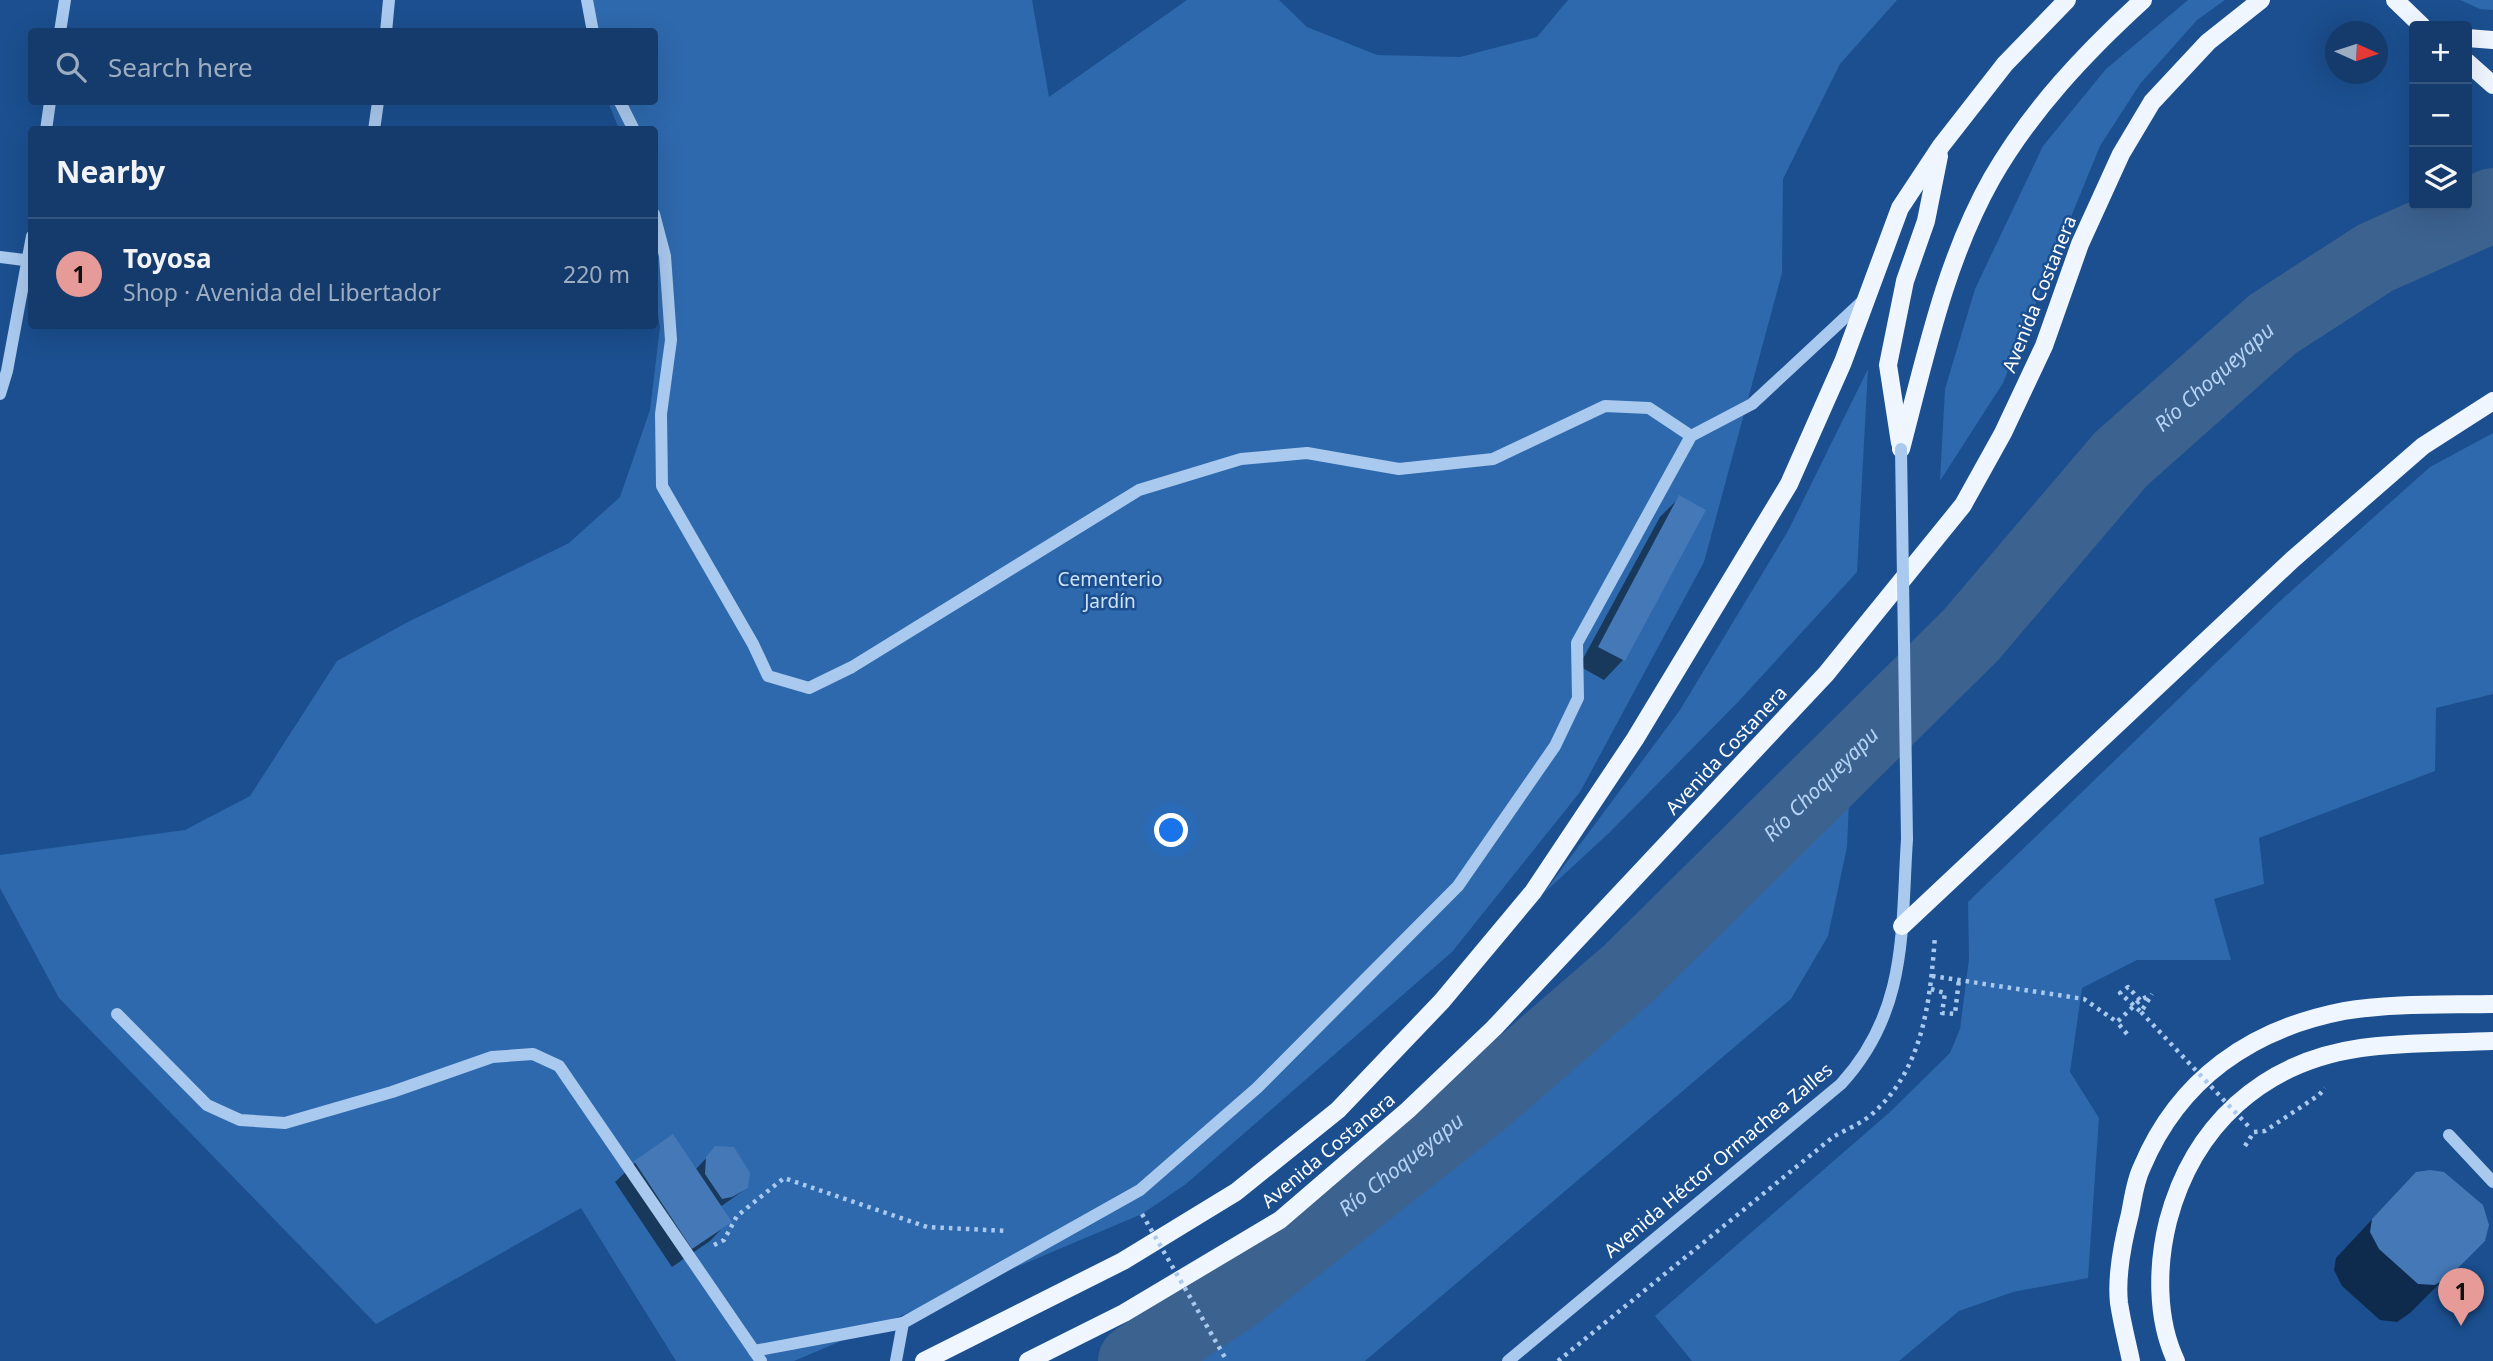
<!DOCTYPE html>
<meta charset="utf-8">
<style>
:root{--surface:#143b6b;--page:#214673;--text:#f1f3f6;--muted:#9dadc1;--line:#33557e;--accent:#e69b98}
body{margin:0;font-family:"Noto Sans",sans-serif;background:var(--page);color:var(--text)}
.controls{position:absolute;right:21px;top:21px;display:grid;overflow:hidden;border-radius:7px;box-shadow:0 7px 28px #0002}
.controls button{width:63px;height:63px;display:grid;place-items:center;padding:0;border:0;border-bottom:2px solid var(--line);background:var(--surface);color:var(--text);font:35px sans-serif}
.compass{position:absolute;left:2325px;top:21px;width:63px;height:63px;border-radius:50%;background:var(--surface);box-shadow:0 7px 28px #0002;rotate:93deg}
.you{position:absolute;left:1172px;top:831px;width:24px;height:24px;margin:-18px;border:5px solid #fff;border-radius:50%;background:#1a73e8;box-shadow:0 0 0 10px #1a73e833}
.badge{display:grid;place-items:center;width:46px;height:46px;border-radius:50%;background:var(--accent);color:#111;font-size:23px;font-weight:700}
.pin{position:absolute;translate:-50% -58px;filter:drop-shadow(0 2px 4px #0008)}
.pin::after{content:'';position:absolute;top:37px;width:24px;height:21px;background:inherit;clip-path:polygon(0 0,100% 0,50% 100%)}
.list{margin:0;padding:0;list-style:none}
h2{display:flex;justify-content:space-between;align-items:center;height:91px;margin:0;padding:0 28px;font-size:30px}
h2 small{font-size:23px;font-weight:400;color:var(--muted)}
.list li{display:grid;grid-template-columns:46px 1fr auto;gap:21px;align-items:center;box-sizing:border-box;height:112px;padding:0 28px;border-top:2px solid var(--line)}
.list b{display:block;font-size:26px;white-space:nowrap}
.list p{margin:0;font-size:23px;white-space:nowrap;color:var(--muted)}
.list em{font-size:23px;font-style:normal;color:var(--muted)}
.icon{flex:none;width:38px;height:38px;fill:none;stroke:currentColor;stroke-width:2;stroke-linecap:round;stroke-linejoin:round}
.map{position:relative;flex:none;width:2493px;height:1361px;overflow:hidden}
.search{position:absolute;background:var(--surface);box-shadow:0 7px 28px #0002;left:28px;top:28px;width:630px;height:77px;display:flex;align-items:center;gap:18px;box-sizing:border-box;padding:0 24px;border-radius:7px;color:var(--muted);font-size:26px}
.panel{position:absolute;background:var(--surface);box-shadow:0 7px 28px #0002;left:28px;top:126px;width:630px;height:203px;border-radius:7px}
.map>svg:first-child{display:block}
</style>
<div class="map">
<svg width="2493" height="1361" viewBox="0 0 2493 1361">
<rect width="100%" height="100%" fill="#1b4f8f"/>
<g fill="#2e69ad">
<path d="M583,0H1032L1049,97L1187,0H1279L1307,27L1377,55L1460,57L1537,37L1568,0H1897L1840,64L1783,179L1782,273L1704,562L1580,792L1452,952L1186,1184L1142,1214L794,1361H676L581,1208L376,1324L59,998L0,888V855L185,830L250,796L337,661L406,623L569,543L620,497L650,410L660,327L654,289V130L619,129L608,102H654V32L589,31Z"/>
<path d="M2188,0H2225L2197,20L2140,84L2100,146L2003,383L1940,481L1945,389L1975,289L2043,146L2106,69Z"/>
<path d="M2460,0H2493V10L2480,9Z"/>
<path d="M1868,369L1857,572L1739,701L1610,832L1543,894L1680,710L1788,531Z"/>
<path d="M2493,433V694L2436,708L2435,771L2259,838L2264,884L2214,899L2231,960H2137L2082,988L2070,1072L2099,1118L2088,1278L2013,1292L1959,1311L1899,1361H1692L1655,1316L1890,1112L1950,1053L1960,1029L1969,959L1968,902L2280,601L2430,467Z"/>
<path d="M1851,757L1847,847L1828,936L1791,999L1365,1361H1120L1264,1271L1388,1177L1623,988L1761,854Z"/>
</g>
<g fill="#0007">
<path d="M1680,497L1623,660L1604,680L1579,666L1660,517Z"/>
<path d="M673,1137L695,1170L716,1148L747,1188L720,1207L729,1221L710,1241L672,1267L615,1182L635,1163Z"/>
<path d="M2379,1212L2483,1240L2410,1313L2397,1322L2380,1320L2342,1286L2334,1270L2336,1258Z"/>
</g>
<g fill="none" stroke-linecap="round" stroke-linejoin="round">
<path stroke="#3c6290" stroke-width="74" id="s1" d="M1135,1361L1234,1295L1481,1101L1630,972L1971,635L2121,459L2273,324L2375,258L2493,205"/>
</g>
<g fill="#4478b7">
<path d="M1679,495L1706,510L1625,661L1598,647Z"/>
<path d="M673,1134L732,1222L692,1249L634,1161Z"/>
<path d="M715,1146L734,1147L750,1173L748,1188L732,1197L722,1199L705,1174L706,1157Z"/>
<path d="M2430,1170L2444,1172L2483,1205L2489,1225L2485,1241L2450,1276L2435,1285L2418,1284L2379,1249L2370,1232L2372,1219L2416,1172Z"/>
</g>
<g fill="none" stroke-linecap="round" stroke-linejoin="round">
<g stroke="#a9c9ee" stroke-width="4.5" stroke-dasharray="3.5 5" stroke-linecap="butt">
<path d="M1932,976L2084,999L2117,1022"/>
<path d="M1931,989L1945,993L1942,1013L1955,1014L1959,979"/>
<path d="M2140,1000L2128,987L2120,993L2141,1012L2152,994"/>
<path d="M2127,1034L2117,1022L2140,1000L2151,995"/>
<path d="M2254,1132L2265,1131L2319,1095L2325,1088"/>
<path d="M2245,1146L2252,1135"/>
<path d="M714,1245L724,1240L737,1216L784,1178L927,1227L1008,1231"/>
<path d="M1558,1361L1833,1137C1845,1130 1860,1124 1871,1115C1924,1069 1930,1001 1935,936"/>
</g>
<g stroke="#a9c9ee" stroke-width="12">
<path d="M587,0L593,32"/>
<path d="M60,32L65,0"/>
<path d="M386,32L389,0"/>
<path d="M620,102L634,130"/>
<path d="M46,130L50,102"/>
<path d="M374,130L378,102"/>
<path d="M654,214L665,256L671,340L661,414L662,486L753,644L768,676L809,688L852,667L1139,490L1241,459L1307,453L1399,469L1493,459L1605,406L1649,408L1691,436"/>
<path d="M0,257L32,261"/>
<path d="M0,394L7,371L32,236"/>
<path d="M117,1014L207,1105L240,1120L285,1123L392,1092L492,1057L533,1054L559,1066L761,1361"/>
<path d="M2449,1135L2493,1182"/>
<path d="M754,1351L903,1323"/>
<path d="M896,1361L903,1323L1140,1190L1257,1088L1458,886L1555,746L1578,698L1577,643L1691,436L1752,404L1865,299"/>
<path d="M1508,1361L1841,1084C1908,1011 1901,931 1907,839"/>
</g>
<g stroke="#f0f6ff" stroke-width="18">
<path d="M2395,0L2422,26"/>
<path d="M2467,38L2493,40"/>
<path d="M2467,62L2493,85"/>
<path d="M1900,443L1888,365L1905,281L1926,221L1939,156"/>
<path d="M1901,449C1925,358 1945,261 1992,178C2031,110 2086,52 2143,0"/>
<path d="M1902,926L2292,560L2423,446L2493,401"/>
<path d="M924,1361L1123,1261L1236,1192L1338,1110L1442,1001L1533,892L1635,739L1789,484L1843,362L1900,208L1941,146L2005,64L2067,0"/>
<path d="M1028,1361L1124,1313L1280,1220L1408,1110L1494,1028L1826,674L1963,505L2003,433L2044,346L2080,244L2121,154L2152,102L2208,42L2261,0"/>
<path d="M2131,1361C2127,1342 2122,1323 2119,1303C2116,1275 2123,1241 2130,1214C2133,1199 2135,1181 2142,1167C2179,1079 2251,1029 2344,1011C2390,1003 2446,1005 2493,1004"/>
<path d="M2176,1361C2156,1319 2157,1265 2168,1221C2193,1126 2262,1062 2361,1048C2404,1042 2449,1043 2493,1041"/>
</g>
<g stroke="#a9c9ee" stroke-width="4.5" stroke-dasharray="3.5 5" stroke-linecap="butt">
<path d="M2141,1012L2251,1129"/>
<path d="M1142,1214L1227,1361"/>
</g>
<path stroke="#a9c9ee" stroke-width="12" d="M1901,449L1907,839"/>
</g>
<g text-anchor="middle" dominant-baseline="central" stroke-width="5" stroke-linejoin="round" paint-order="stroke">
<g font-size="19" fill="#fff" stroke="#1b4f8f">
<text transform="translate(2039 294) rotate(-68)">Avenida Costanera</text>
<text transform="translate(1726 750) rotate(-47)">Avenida Costanera</text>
<text transform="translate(1328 1150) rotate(-40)">Avenida Costanera</text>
<text transform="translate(1718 1160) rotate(-40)">Avenida Héctor Ormachea Zalles</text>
</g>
<g font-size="19" fill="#cfe3fa" stroke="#1b4f8f">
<text x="1110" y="579">Cementerio<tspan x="1110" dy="22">Jardín</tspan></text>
</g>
<g font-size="21" font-style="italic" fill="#b5d3f5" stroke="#1b4f8f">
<text stroke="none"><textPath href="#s1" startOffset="1465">Río Choqueyapu</textPath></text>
<text stroke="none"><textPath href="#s1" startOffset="898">Río Choqueyapu</textPath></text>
<text stroke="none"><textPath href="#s1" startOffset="331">Río Choqueyapu</textPath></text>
</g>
</g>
</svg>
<div class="controls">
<button>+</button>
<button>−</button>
<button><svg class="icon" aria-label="layers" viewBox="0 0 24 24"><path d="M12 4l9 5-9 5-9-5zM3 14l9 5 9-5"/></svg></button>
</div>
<svg class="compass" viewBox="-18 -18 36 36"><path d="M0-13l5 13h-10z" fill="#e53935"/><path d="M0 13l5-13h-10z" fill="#9dadc1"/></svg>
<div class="you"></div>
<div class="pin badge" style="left:2461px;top:1326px">1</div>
<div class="search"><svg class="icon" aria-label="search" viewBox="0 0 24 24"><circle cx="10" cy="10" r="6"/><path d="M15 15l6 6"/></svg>Search here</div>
<section class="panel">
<h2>Nearby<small></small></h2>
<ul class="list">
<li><span class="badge">1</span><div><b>Toyosa</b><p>Shop · Avenida del Libertador</p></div><em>220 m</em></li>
</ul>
</section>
</div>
